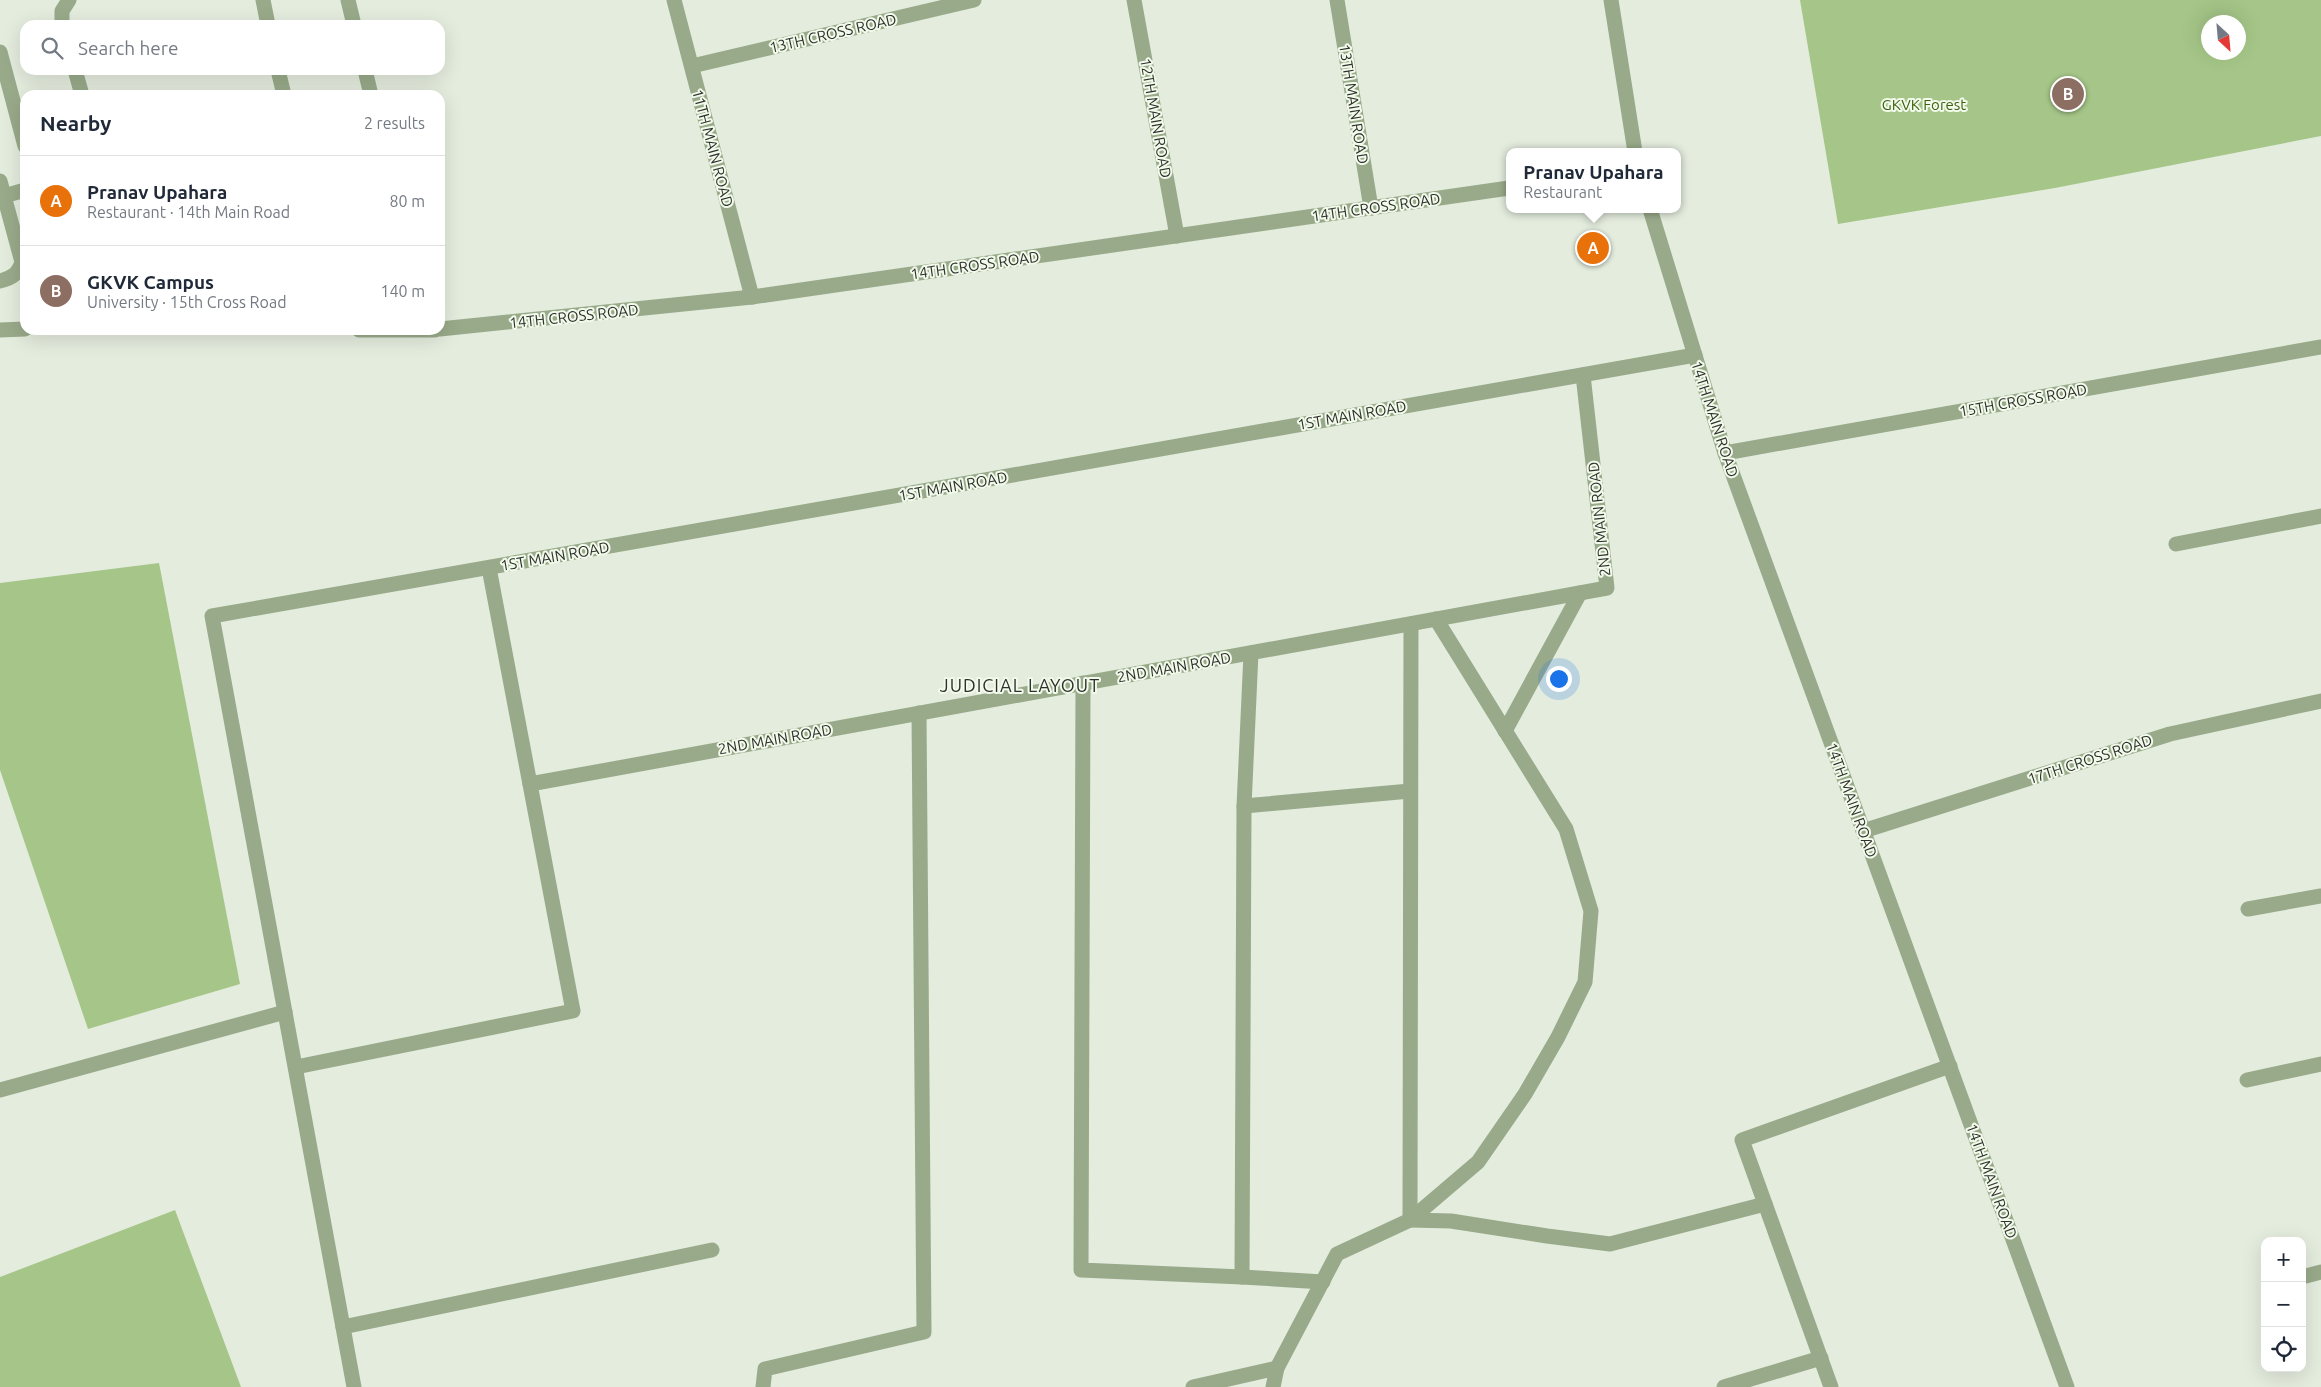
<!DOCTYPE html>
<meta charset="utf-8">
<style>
:root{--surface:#fff;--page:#f6f6f7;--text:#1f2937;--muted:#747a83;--line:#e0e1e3;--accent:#7c3aed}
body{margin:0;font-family:Ubuntu,sans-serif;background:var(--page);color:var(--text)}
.controls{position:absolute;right:15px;bottom:15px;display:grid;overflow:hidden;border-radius:10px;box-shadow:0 5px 20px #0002}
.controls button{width:45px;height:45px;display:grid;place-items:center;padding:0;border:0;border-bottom:1px solid var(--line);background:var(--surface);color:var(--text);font:25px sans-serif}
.compass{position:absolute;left:2201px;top:15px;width:45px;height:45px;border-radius:50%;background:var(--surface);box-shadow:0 5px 20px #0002;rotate:154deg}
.you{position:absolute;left:1558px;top:678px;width:18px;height:18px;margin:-12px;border:4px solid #fff;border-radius:50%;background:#1a73e8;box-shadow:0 0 0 8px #1a73e833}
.badge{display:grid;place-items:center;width:32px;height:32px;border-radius:50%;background:var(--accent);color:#fff;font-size:16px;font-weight:700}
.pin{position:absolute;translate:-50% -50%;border:2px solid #fff;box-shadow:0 1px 5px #0006}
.popup{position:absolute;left:1506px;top:148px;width:175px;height:65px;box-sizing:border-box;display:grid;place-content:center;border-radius:10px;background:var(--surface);filter:drop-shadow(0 1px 4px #0005);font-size:16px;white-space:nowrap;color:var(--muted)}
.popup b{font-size:19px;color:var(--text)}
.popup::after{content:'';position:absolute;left:50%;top:100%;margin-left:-10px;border:10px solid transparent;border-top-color:var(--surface)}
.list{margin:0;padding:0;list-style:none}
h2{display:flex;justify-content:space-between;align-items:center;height:65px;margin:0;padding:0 20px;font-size:21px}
h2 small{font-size:16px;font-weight:400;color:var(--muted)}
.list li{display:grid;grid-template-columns:32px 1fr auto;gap:15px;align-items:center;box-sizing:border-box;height:90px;padding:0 20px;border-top:1px solid var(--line)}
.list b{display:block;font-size:19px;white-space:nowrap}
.list p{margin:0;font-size:16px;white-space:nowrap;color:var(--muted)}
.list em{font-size:16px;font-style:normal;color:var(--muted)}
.icon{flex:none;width:28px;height:28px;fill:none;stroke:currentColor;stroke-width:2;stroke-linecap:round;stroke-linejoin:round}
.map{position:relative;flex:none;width:2321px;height:1387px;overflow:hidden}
.search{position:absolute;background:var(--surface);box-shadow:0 5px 20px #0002;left:20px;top:20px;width:425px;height:55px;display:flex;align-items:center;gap:12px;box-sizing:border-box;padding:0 18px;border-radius:15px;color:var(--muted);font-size:19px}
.panel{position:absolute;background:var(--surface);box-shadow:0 5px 20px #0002;left:20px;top:90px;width:425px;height:245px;border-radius:15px}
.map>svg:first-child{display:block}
</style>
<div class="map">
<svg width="2321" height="1387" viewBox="0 0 2321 1387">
<rect width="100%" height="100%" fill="#e4ecde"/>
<g fill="#a5c688" fill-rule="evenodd">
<path d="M1800,0H2321V136L2055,188L1838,224ZM2208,22H2238V52H2208Z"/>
<path d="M159,563L240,984L88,1029L0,770V583Z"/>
<path d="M175,1210L241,1387H0V1277Z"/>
</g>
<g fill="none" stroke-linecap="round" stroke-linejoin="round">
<g stroke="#99aa8a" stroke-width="15">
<path d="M263,0L268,25"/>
<path d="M348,0L354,25"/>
<path d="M674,0L752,297"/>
<path d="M1134,0L1177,236"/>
<path d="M1337,0L1371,208"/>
<path d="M1611,0L1635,152"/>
<path d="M62,25V11L69,0"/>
<path d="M0,52L25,146"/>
<path d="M692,66L974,0"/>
<path d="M75,70L82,95"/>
<path d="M278,70L284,95"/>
<path d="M365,70L371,95"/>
<path d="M0,181L4,196"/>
<path d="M1650,209L1725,453L2067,1387"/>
<path d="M0,281C12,278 18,274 22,262L4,196L25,190"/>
<path d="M440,329L752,297L1509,188"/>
<path d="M0,330L25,329"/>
<path d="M359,330H435"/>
<path d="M1725,453L2321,347"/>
<path d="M2176,544L2321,516"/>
<path d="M1251,653L1244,806L1242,1277L1323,1282"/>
<path d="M1083,683L1081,1270L1242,1277"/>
<path d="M1505,731L1580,593"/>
<path d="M530,784L1607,588L1583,375"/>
<path d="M1244,806L1410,791"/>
<path d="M1863,831L2170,734L2321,701"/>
<path d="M2248,909L2321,896"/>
<path d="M296,1067L573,1011L489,568"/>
<path d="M2247,1080L2321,1064"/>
<path d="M0,1090L285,1012"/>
<path d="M1410,1220L1478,1162L1525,1094L1558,1037L1585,982L1591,911L1566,829L1436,619"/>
<path d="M1410,1220L1451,1221L1547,1236L1610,1244L1765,1204"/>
<path d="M2302,1277L2321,1272"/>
<path d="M343,1327L712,1250"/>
<path d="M354,1387L212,616L1695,355"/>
<path d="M763,1387L765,1369L924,1332L919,713"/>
<path d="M1193,1387L1277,1368"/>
<path d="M1273,1387L1277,1368L1337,1254L1410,1220L1411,624"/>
<path d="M1724,1387L1821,1358"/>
<path d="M1831,1387L1742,1140L1950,1066"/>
</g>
</g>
<g text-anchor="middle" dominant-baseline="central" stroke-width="4" stroke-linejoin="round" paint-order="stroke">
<g font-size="15" fill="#2d302b" stroke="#f2faeb">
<text transform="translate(833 33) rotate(-13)">13TH CROSS ROAD</text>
<text transform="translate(1354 104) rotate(81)">13TH MAIN ROAD</text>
<text transform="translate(1156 118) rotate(80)">12TH MAIN ROAD</text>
<text transform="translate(713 148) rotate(75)">11TH MAIN ROAD</text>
<text transform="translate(1376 207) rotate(-8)">14TH CROSS ROAD</text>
<text transform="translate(975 265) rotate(-8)">14TH CROSS ROAD</text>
<text transform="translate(574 316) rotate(-6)">14TH CROSS ROAD</text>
<text transform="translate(2023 400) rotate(-10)">15TH CROSS ROAD</text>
<text transform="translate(1352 415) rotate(-10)">1ST MAIN ROAD</text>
<text transform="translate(1715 419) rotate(72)">14TH MAIN ROAD</text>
<text transform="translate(953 486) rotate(-10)">1ST MAIN ROAD</text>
<text transform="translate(1599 519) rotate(-96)">2ND MAIN ROAD</text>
<text transform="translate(555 556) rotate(-10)">1ST MAIN ROAD</text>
<text transform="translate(1174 667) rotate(-10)">2ND MAIN ROAD</text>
<text transform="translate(775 739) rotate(-10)">2ND MAIN ROAD</text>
<text transform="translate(2090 759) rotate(-18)">17TH CROSS ROAD</text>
<text transform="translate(1852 800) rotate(70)">14TH MAIN ROAD</text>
<text transform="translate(1992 1181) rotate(70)">14TH MAIN ROAD</text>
</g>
<g font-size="15" fill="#3d600f" stroke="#f2faeb">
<text x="1924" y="104">GKVK Forest</text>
</g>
<g font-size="18" letter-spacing="1" fill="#2d302b" stroke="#f2faeb">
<text x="1020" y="685">JUDICIAL LAYOUT</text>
</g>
</g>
</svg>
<div class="controls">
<button>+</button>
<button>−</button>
<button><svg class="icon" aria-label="locate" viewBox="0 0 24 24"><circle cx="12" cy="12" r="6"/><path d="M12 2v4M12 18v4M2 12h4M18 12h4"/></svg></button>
</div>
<svg class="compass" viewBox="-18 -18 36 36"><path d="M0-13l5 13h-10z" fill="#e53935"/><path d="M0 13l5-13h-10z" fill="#747a83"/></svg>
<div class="you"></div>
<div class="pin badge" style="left:1593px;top:248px;background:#e8710a">A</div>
<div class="popup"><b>Pranav Upahara</b>Restaurant</div>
<div class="pin badge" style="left:2068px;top:94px;background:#8d6e63">B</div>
<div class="search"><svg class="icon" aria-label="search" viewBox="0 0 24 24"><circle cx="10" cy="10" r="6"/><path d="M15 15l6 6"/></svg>Search here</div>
<section class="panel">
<h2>Nearby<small>2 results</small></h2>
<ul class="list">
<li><span class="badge" style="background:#e8710a">A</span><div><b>Pranav Upahara</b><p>Restaurant · 14th Main Road</p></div><em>80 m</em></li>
<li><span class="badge" style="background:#8d6e63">B</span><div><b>GKVK Campus</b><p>University · 15th Cross Road</p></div><em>140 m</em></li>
</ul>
</section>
</div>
